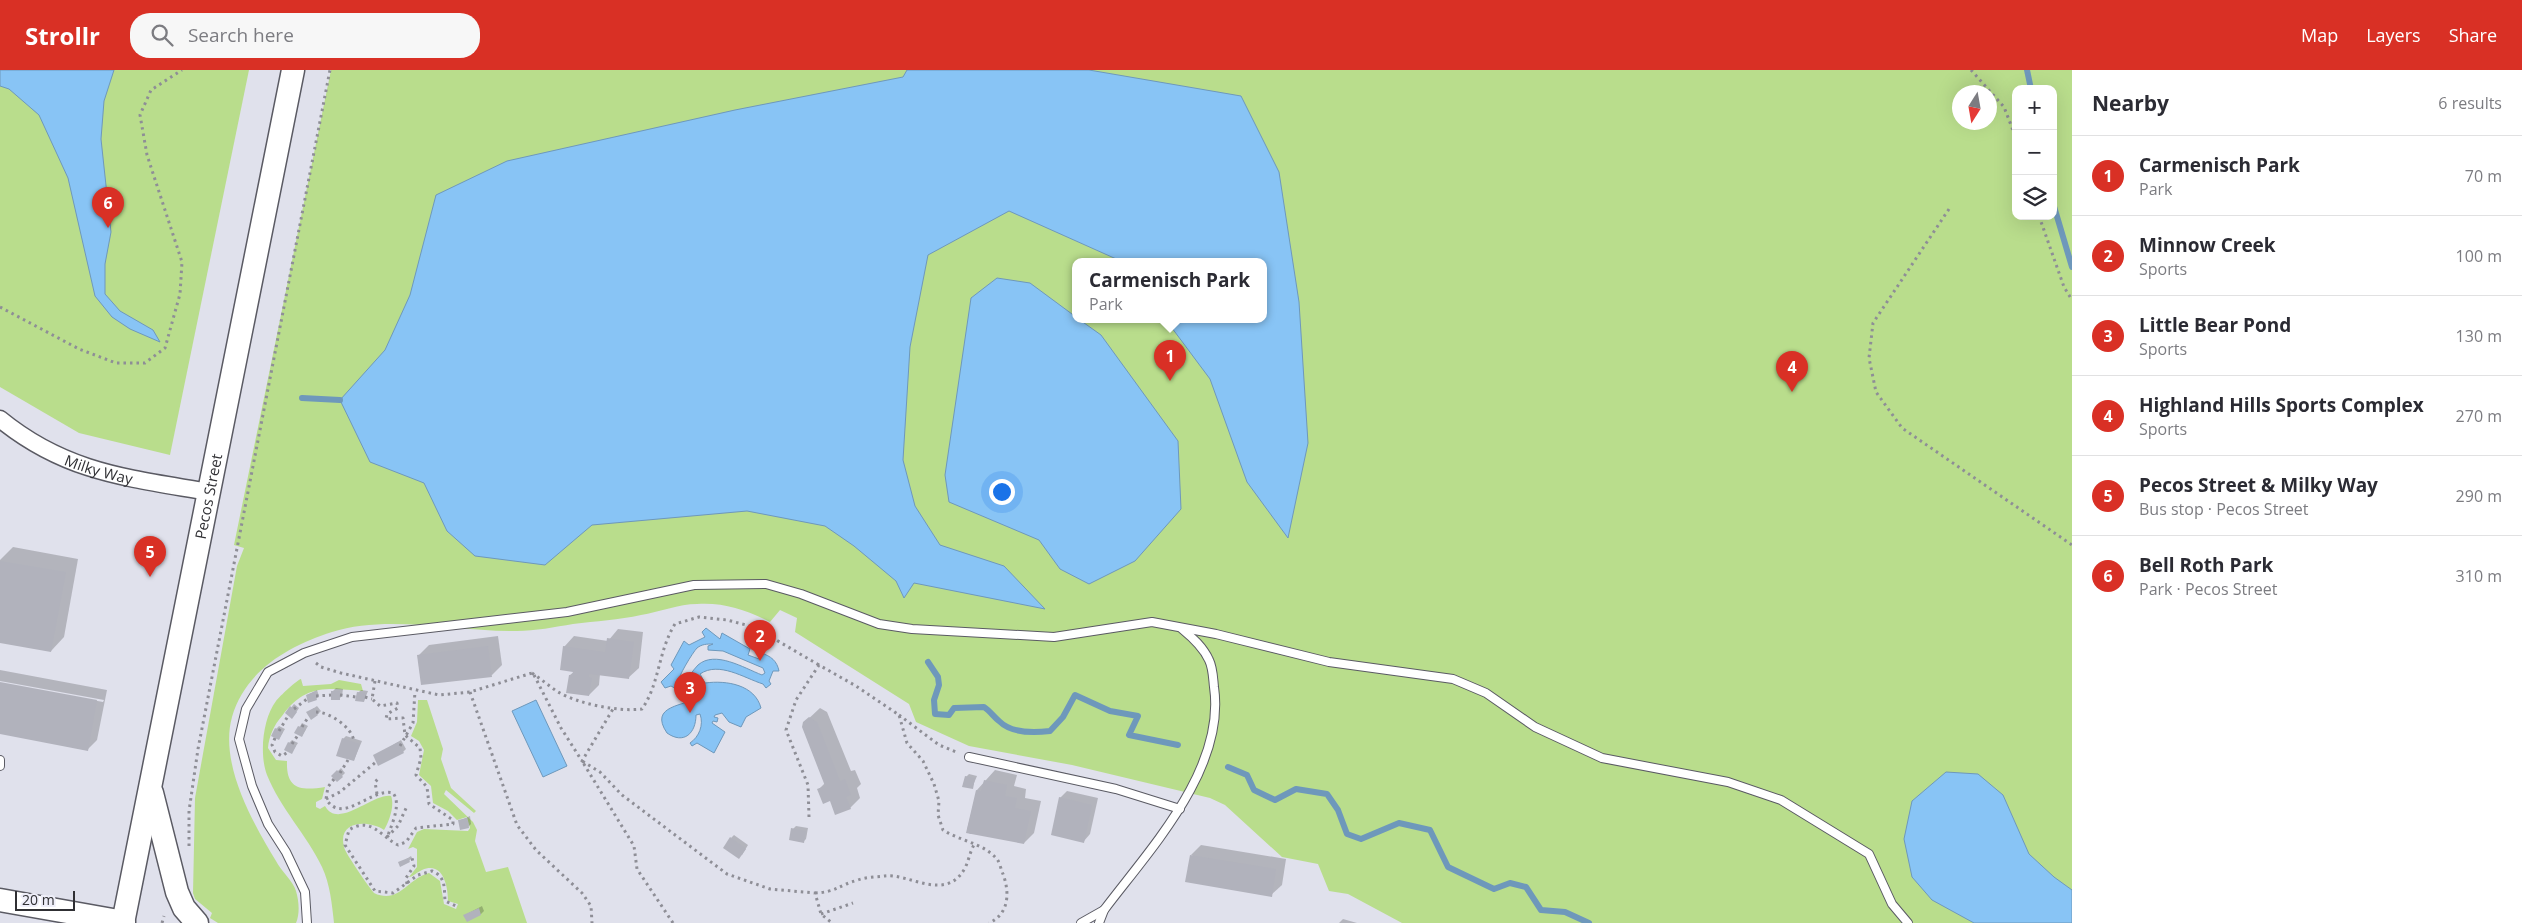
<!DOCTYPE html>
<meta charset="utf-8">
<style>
:root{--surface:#fff;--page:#f7f7f7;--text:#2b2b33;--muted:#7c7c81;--line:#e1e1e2;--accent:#d93025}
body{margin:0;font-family:"Open Sans",sans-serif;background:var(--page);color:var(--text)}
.controls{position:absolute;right:15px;top:15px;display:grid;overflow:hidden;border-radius:10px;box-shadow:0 5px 20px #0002}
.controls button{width:45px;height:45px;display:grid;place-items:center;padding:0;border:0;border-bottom:1px solid var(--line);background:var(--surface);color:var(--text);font:25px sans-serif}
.compass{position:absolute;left:1952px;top:15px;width:45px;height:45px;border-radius:50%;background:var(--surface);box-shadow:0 5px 20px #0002;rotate:191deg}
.scale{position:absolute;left:15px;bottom:12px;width:60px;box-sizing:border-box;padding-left:5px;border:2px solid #303034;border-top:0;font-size:14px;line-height:18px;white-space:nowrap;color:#303034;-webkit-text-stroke:4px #eeeef9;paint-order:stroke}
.you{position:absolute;left:1001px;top:421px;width:18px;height:18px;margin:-12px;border:4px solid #fff;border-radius:50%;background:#1a73e8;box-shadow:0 0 0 8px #1a73e833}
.badge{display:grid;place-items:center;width:32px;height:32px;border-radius:50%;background:var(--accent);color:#fff;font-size:16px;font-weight:700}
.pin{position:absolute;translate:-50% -41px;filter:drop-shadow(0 1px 2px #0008)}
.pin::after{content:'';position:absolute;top:26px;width:18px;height:15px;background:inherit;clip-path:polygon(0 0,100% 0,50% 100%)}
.popup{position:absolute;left:1072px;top:188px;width:195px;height:65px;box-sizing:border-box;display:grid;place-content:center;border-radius:10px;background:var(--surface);filter:drop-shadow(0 1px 4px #0005);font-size:16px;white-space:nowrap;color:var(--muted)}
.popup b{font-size:19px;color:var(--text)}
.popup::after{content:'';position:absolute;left:50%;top:100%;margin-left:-10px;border:10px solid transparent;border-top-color:var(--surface)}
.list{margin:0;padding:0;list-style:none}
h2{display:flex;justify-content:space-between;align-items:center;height:65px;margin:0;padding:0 20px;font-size:21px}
h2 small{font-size:16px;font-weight:400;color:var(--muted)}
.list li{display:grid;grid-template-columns:32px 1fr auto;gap:15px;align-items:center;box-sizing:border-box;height:80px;padding:0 20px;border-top:1px solid var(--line)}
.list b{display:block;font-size:19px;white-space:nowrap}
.list p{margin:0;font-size:16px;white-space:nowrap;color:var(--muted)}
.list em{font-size:16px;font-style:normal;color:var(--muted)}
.icon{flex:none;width:28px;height:28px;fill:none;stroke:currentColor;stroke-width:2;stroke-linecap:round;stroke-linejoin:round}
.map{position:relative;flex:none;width:2072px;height:853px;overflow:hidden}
header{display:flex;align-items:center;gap:30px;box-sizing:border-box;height:70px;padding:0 25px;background:var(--accent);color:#fff}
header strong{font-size:24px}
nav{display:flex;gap:28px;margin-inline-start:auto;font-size:18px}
.search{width:350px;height:45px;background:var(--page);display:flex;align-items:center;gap:12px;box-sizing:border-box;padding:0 18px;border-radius:20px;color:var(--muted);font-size:19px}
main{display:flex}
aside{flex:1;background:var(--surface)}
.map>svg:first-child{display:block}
</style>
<header>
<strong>Strollr</strong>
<div class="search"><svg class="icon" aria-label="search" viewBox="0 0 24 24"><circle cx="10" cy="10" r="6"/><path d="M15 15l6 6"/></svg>Search here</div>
<nav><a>Map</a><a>Layers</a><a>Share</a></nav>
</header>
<main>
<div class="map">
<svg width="2072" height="853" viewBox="0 0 2072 853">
<rect width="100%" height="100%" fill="#e0e1ec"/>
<g fill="#b9dd8c" fill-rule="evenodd">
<path d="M0,0H249L170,385L79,363L0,317Z"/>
<path d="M331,0H2072V853H1402L1348,824L1329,821L1318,794L1282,787L1225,735L1210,728L1072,695L969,676L916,652L909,634L795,562L797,548L780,540L770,552C747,540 723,532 697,534C679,534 659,542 641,545C619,550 596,551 573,554C555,557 535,561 517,561C458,562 388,544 332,562C288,576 245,601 232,647C219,694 253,753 276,791C281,801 293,811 296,821C299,831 300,844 296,853H218L210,848L212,843L195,829L193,823L195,728L237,496L244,478L234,475ZM2016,19H2053V146H2016ZM1960,22H1990V52H1960ZM1076,192H1264V250H1076Z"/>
<path d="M301,609L303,616L331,614L339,610L361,614L363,621C327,618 305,614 282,646C274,655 269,666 268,678L276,690L287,691C286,719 300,721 325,717L322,729L316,732V737L320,739L325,736C338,760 373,723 391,726C395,735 389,752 384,760C369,750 337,750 344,777C345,783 369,817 374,823C399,835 408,808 429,803L440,811L444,834L456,839L458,834L448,831C448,816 443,791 422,800C417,802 413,807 409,807L417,797V779L413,777L408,779L417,762L424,759L468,761L470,758L467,747L457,750L448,741L433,733L431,716L419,705L424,680L419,671L411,666L417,652L418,630H427L443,679L441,689L451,718L476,741L474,743L446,720L444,724L473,752L477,760L475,771L486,802L508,797L527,853H334C332,834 330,814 322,797C307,765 280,738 267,705C259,684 263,648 276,631C280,626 297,610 301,609Z"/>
</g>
<g fill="#88c4f5" stroke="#6e98bb" fill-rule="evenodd">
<path d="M0,0H114L104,31L101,69L111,162L105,194V224L120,241L153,260L160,272L130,259L112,247L95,226L68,108L39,45L9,19L0,16Z"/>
<path d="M907,0H1089L1241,26L1279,102L1299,232L1308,373L1288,468L1247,412L1210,309L1166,250H1264V192H1123L1009,141L928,185L910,277L903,390L915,436L940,475L1004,496L1045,539L914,513L904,528L896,511L854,476L825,456L747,441L592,455L545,495L475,486L447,461L424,413L370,392L340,330L385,280L410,225L436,125L507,91L735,40L903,7Z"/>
<path d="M997,208L1030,213L1076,247V250H1080L1101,265L1178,371L1181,439L1135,491L1089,514L1060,499L1039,470L949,432L945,405L971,228Z"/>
<path d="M706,558L720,569L722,563L750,579L748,585L759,589L761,583C771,586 777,591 779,601H773L769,611L771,614L766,618L763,614C744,608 719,591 700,604L705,613C727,610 755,615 761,638L746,647L741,657L729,652L722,643L715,645L714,647L718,648L717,652L713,651L712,653L725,662L714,683L697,673L692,676L690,673C699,667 704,655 700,644L696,645C696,663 684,675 667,663C648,635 685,636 700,627L698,624L680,621L671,616L665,618L661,612L674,599L671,595L684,571L689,575L705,567L702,562ZM713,574L708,576V580L723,581L763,598L765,603L762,605C744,598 715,580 698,595C692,601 688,609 683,614L678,613C677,608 693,582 697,578C702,574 707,574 713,574Z"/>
<path d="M536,630L567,696L543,707L512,641Z"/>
<path d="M1946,702L1978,704L2003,725L2029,784L2054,807L2072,820V853H1974L1932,830L1912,807L1904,769L1912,731Z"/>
</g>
<g fill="#0003">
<path d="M13,477L78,489L64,567L51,581L0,571V490Z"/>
<path d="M618,559L643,562L639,598L628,608L600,604L599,615L589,625L570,605L575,601L564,577L574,566L608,571Z"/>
<path d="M498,566L502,595L492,605L419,585L429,575Z"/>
<path d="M0,600L107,620L97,670L87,680L0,663V613L103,632L104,630L0,611Z"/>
<path d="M336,618L343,619L342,626L339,629L333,621Z"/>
<path d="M317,620L319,626L316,629L307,625Z"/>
<path d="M361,620L368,621L364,631L358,623Z"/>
<path d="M294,634L299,638L295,644L287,643Z"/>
<path d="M317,636L321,641L318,644L308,642Z"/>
<path d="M820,638L827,642L851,701L855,700L861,714L857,718L860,728L850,738L831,730L819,719L825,713L804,653Z"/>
<path d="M302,653L308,656L302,666L296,663Z"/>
<path d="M279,656L285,659L279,669L276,659Z"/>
<path d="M346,666L362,671L354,690L343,669Z"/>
<path d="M292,670L298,673L292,682L289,673Z"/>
<path d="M401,670L406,679L403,682L375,686Z"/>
<path d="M341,698L345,703L337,711L333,706Z"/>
<path d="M995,700L1017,705L1014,716L1026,719L1025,728L1041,731L1034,763L1024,773L976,763L970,764L967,760L977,720Z"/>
<path d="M969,704L977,706L972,718L966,707Z"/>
<path d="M1067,721L1098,728L1090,764L1084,771L1060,728Z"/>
<path d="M470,746L471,754L468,757L459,751Z"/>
<path d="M796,756L808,758L806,769L803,772L793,759Z"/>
<path d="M734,765L748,775L742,785L731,768Z"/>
<path d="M1201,775L1286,789L1282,815L1271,825L1191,785Z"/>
<path d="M411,786L412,788L409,791L400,793Z"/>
<path d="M482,836L484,841L481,844L465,845Z"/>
<path d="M1343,849L1357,853H1339Z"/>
</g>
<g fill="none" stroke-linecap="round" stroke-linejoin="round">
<g stroke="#6e98bb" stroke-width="6">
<path d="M2027,0L2031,19"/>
<path d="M2053,133L2072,197"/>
<path d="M302,328L340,330"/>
<path d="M928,592L938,607L939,615L934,630L935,644L949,645L954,638L984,637C990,641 993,646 999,651C1011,663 1034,663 1050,661L1063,647L1075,625L1110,641L1138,646L1129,665L1178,675"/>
<path d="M1228,697L1247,705L1254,720L1275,730L1296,719L1327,724L1338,740L1347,764L1361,769L1399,753L1430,760L1448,797L1494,819L1510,813L1526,817L1541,840L1565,842L1589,853"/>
</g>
</g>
<g fill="#b1b2bc">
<path d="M0,491L66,502L51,582L0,573Z"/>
<path d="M607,568L634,572L629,609L589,604V607L592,608L589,626L566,623L569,605H572L573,602L560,600L563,576L605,582Z"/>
<path d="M488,576L492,607L421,615L417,585Z"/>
<path d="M0,612L97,630L88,681L0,664Z"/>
<rect x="331" y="621" width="9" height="9"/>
<path d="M314,622L317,630L308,633L306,625Z"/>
<path d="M357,622L366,623L364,632L355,631Z"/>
<path d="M290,636L297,642L292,649L285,643Z"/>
<path d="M314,638L318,645L311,650L306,642Z"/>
<path d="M809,647L817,652L840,711L845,709L851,725L846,727L851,739L835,745L830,731L823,734L817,719L825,716L802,657L803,652Z"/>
<path d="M298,656L306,659L302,667L294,663Z"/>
<path d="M275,658L283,662L279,670L271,666Z"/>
<path d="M342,668L360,674L354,691L336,686Z"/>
<path d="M288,672L296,676L292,684L284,680Z"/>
<path d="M398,672L404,683L378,696L373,685Z"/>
<path d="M337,700L343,707L337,712L331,706Z"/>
<path d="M965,706L975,708L973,719L962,717Z"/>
<path d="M984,710L1007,715L1005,726L1017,728L1015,738L1031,741L1024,774L966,763L976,720L981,721Z"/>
<path d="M1059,727L1092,735L1084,773L1051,765Z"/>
<path d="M467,748L469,758L460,760L458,750Z"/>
<path d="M791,758L806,761L804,773L789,770Z"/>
<path d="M730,767L746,779L739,789L723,778Z"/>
<path d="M1190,785L1276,799L1272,827L1185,812Z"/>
<path d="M408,788L410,792L400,797L398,792Z"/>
<path d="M479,838L481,845L467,852L463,845Z"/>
</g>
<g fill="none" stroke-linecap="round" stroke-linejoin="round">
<defs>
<g id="lane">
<path d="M969,687L1116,719L1180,739"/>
<path d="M0,690V696"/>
<path d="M307,853L305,822L286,782L268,754L252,716L239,669L246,639L268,602L304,583L352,567L567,542L694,515L766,514L801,524L879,554L912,559L1054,567L1152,552L1216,564L1329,592L1453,609L1486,623L1535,657L1602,688L1728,712L1781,730L1869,784L1892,834L1908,853"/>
<path d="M1081,853L1104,840"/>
<path d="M1099,853L1104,840C1150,779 1226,699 1214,617C1213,608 1213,598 1209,590C1203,577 1193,568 1182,559"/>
</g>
<g id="street">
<path id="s1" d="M0,349C66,403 129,408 209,422"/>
</g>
<g id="secondary">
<path d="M152,723L177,822L184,838L197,853"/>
<path d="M0,830L124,852"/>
<path id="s2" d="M123,853L293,0"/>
</g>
</defs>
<use href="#lane" stroke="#5a5a63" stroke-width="10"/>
<use href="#street" stroke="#5a5a63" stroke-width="19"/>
<use href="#secondary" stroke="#5a5a63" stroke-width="25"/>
<g stroke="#8e8e96" stroke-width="3" stroke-dasharray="2.5 4" stroke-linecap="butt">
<path d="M1971,0L2004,37L2016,68"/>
<path d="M1949,139L1873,253L1869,288L1876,322L1902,358L2072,475"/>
<path d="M2039,146L2064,217L2072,230"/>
<path d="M0,237L79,279L116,293H145L165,278L180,224L182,192L147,85L140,45L151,20L182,0"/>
<path d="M316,593L321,597L341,603L439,625L470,622L532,603"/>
<path d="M532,603C541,609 549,616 558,622C579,634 618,642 642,639C660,613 658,581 675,554L699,547L727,550L754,557L819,595"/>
<path d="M534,605L561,658L582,691L613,639"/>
<path d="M375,611L372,629L380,636L397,633L398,638L387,644L386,649L403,648L405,665L420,678L421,688L416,705L427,717L429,734L453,750V754L416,758L406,772L398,775C380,766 371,746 349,760L345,775L375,821L393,823L418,805L432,801C446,807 444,817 445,831L456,836"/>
<path d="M470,622L517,755L536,780L582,823L591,836L592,853"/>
<path d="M340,625L356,627"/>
<path d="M316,626L331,625"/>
<path d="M365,627L372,629"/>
<path d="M294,639L307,629"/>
<path d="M316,642C330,642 353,658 354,672"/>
<path d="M899,645L939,675L956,682"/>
<path d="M302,657L309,646"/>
<path d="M279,661L288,646"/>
<path d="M275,668L272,675L275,682L282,686L288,682"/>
<path d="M292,674L298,665"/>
<path d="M400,676L413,653L415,621"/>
<path d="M340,703L348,690"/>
<path d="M334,709L328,717L326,729C343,756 371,717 393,723C402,734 391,756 387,768"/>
<path d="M377,724L375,712L379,708"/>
<path d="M326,729L340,722L376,692"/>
<path d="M809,747L808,715L786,660L796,630L819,595L856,616L899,645L907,673L923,691L934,714L939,731L938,745L943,760C960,771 983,773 997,789C1000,793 1001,800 1003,804C1010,823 1009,844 989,853"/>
<path d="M387,767L398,756L407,736"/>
<path d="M189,776V741L198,679L330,0"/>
<path d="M407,814L406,808L414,796L412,788"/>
<path d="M815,823C837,822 839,815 858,810C866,807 876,807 885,806C909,803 946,833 965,798C969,790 970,781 975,773"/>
<path d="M821,844L853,833"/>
<path d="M162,853L164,846"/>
<path d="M673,853L637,799L634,776L582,691L600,702L622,725L727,804L770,819L815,823L821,844L832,853"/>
</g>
<use href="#lane" stroke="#fff" stroke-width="8"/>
<use href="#street" stroke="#fff" stroke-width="16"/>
<use href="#secondary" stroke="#fff" stroke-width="22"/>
</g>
<g text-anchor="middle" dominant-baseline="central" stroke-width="4" stroke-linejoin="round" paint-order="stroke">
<g font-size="15" fill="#303034" stroke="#eeeef9">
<text stroke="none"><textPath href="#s1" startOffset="112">Milky Way</textPath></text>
<text stroke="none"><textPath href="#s2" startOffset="435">Pecos Street</textPath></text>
</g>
</g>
</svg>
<div class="controls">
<button>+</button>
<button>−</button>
<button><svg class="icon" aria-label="layers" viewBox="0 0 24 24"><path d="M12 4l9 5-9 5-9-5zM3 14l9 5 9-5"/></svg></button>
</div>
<svg class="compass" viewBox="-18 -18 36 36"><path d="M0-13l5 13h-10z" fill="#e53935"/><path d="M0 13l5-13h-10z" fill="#7c7c81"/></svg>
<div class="scale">20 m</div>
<div class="you"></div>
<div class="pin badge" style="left:1170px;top:311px">1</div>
<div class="popup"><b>Carmenisch Park</b>Park</div>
<div class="pin badge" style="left:760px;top:591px">2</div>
<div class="pin badge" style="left:690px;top:643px">3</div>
<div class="pin badge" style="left:1792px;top:322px">4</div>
<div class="pin badge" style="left:150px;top:507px">5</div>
<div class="pin badge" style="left:108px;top:158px">6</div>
</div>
<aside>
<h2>Nearby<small>6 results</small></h2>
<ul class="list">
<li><span class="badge">1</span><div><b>Carmenisch Park</b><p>Park</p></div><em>70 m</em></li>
<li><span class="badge">2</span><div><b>Minnow Creek</b><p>Sports</p></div><em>100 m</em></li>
<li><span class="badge">3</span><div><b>Little Bear Pond</b><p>Sports</p></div><em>130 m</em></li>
<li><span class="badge">4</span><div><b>Highland Hills Sports Complex</b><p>Sports</p></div><em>270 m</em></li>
<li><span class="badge">5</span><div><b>Pecos Street &amp; Milky Way</b><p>Bus stop · Pecos Street</p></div><em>290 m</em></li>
<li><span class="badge">6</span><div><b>Bell Roth Park</b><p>Park · Pecos Street</p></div><em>310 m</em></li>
</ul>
</aside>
</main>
